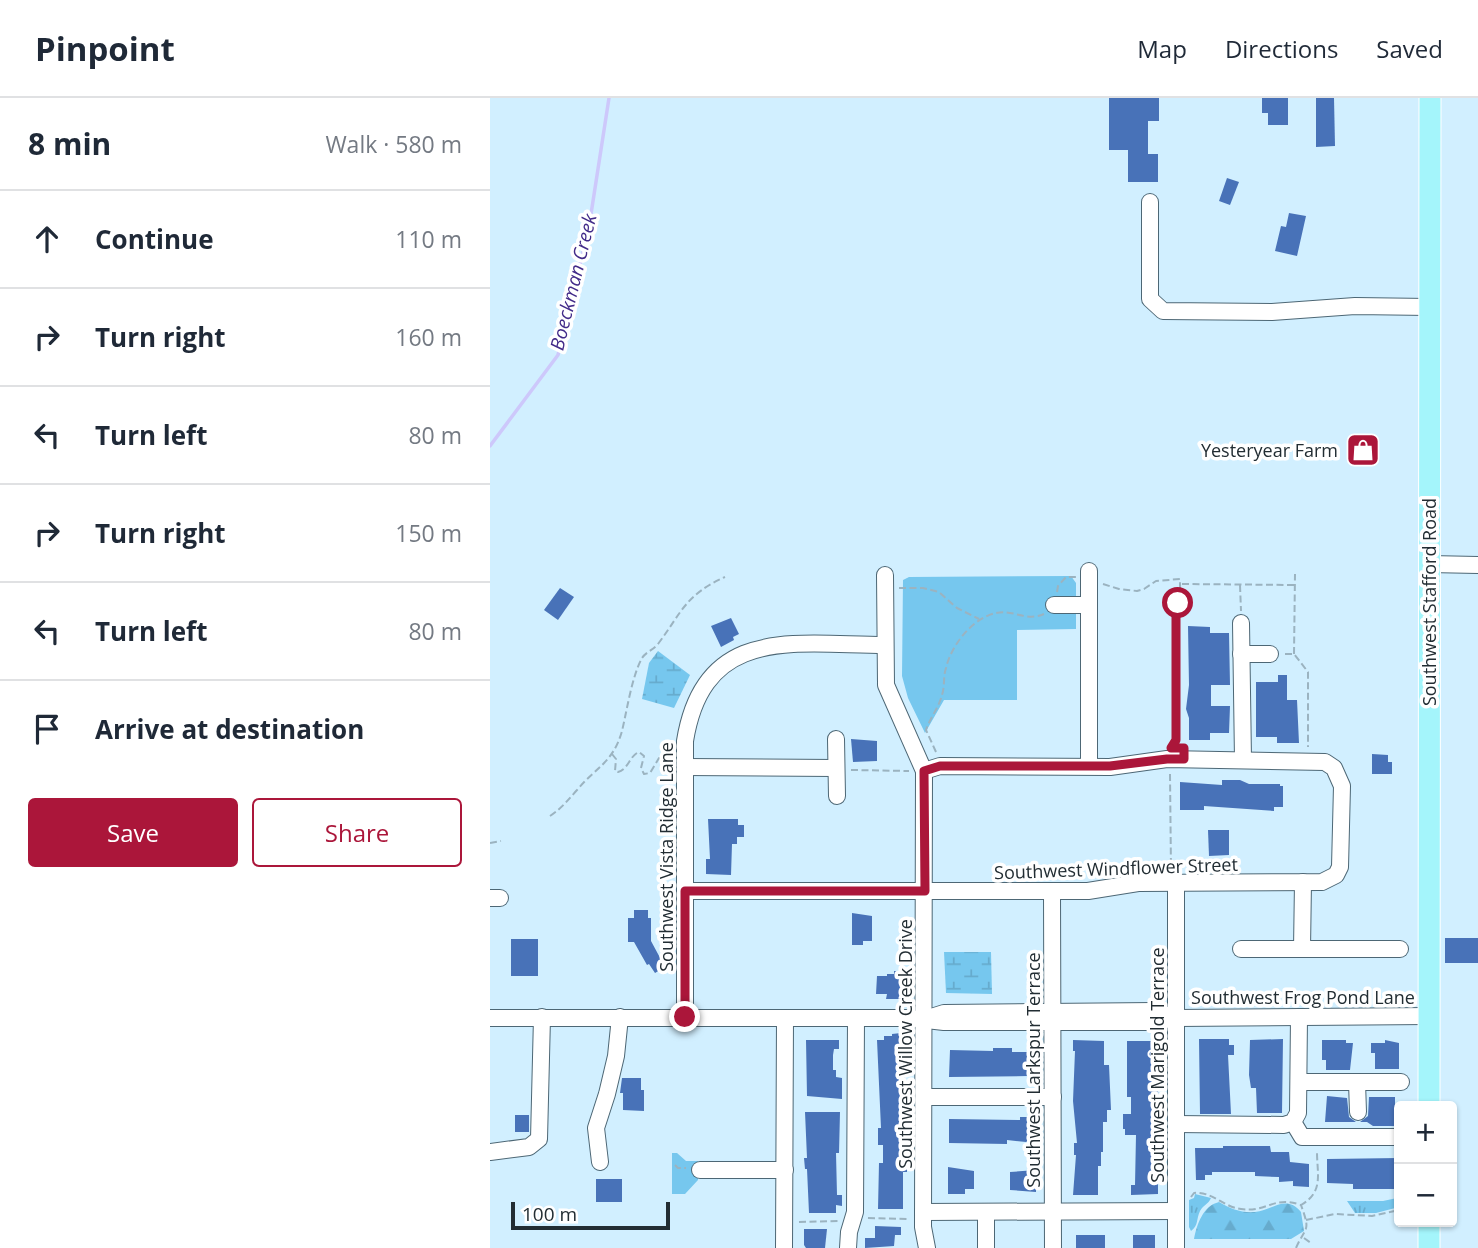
<!DOCTYPE html>
<meta charset="utf-8">
<style>
:root{--surface:#fff;--page:#f6f6f7;--text:#1f2937;--muted:#747a83;--line:#e0e1e3;--accent:#ab163a}
body{margin:0;font-family:"Open Sans",sans-serif;background:var(--page);color:var(--text)}
.controls{position:absolute;right:21px;bottom:21px;display:grid;overflow:hidden;border-radius:7px;box-shadow:0 2px 5px #0004}
.controls button{width:63px;height:63px;display:grid;place-items:center;padding:0;border:0;border-bottom:2px solid var(--line);background:var(--surface);color:var(--text);font:35px sans-serif}
.scale{position:absolute;left:21px;bottom:18px;width:159px;box-sizing:border-box;padding-left:7px;border:4px solid #222d33;border-top:0;font-size:19px;line-height:24px;white-space:nowrap;color:#222d33;-webkit-text-stroke:5px #fff;paint-order:stroke}
.stop{position:absolute;width:21px;height:21px;margin:-16px;border:5px solid #ab163a;border-radius:50%;background:#fff}
.stop.end{background:#ab163a;border-color:#fff;box-shadow:0 2px 7px #0008}
.list{margin:0;padding:0;list-style:none}
h2{display:flex;justify-content:space-between;align-items:center;height:91px;margin:0;padding:0 28px;font-size:30px}
h2 small{font-size:23px;font-weight:400;color:var(--muted)}
.list li{display:grid;grid-template-columns:46px 1fr auto;gap:21px;align-items:center;box-sizing:border-box;height:98px;padding:0 28px;border-top:2px solid var(--line)}
.list b{display:block;font-size:26px;white-space:nowrap}
.list em{font-size:23px;font-style:normal;color:var(--muted)}
.actions{display:flex;gap:14px;padding:21px 28px}
.actions a{flex:1;padding:16px 0;border:2px solid var(--accent);border-radius:7px;text-align:center;font-size:24px;color:var(--accent)}
.actions .main{background:var(--accent);color:#fff}
.icon{flex:none;width:38px;height:38px;fill:none;stroke:currentColor;stroke-width:2;stroke-linecap:round;stroke-linejoin:round}
.map{position:relative;flex:none;width:988px;height:1150px;overflow:hidden}
header{display:flex;align-items:center;gap:42px;box-sizing:border-box;height:98px;padding:0 35px;background:var(--surface);border-bottom:2px solid var(--line)}
header strong{font-size:33px}
nav{display:flex;gap:38px;margin-inline-start:auto;font-size:24px}
main{display:flex}
aside{flex:1;background:var(--surface)}
.map>svg:first-child{display:block}
</style>
<header>
<strong>Pinpoint</strong>
<nav><a>Map</a><a>Directions</a><a>Saved</a></nav>
</header>
<main>
<aside>
<h2>8 min<small>Walk · 580 m</small></h2>
<ul class="list">
<li><svg class="icon" aria-label="ahead" viewBox="0 0 24 24"><path d="M12 20V5M6 11l6-6 6 6"/></svg><div><b>Continue</b></div><em>110 m</em></li>
<li><svg class="icon" aria-label="right" viewBox="0 0 24 24"><path d="M7 20v-9h11M14 6l5 5-5 5"/></svg><div><b>Turn right</b></div><em>160 m</em></li>
<li><svg class="icon" aria-label="left" viewBox="0 0 24 24"><path d="M17 20v-9H6M10 6l-5 5 5 5"/></svg><div><b>Turn left</b></div><em>80 m</em></li>
<li><svg class="icon" aria-label="right" viewBox="0 0 24 24"><path d="M7 20v-9h11M14 6l5 5-5 5"/></svg><div><b>Turn right</b></div><em>150 m</em></li>
<li><svg class="icon" aria-label="left" viewBox="0 0 24 24"><path d="M17 20v-9H6M10 6l-5 5 5 5"/></svg><div><b>Turn left</b></div><em>80 m</em></li>
<li><svg class="icon" aria-label="arrive" viewBox="0 0 24 24"><path d="M6 21V4h12l-3 4 3 4H6"/></svg><div><b>Arrive at destination</b></div></li>
</ul>
<div class="actions"><a class="main">Save</a><a>Share</a></div>
</aside>
<div class="map">
<svg width="988" height="1150" viewBox="0 0 988 1150">
<defs>
<pattern id="grass-tufts" width="24" height="20" patternUnits="userSpaceOnUse" patternTransform="scale(1.75)"><rect width="24" height="20" fill="#76c7ee"/><path d="M3 7l-1-3M5 7V3M7 7l1-3M15 17l-1-3M17 17v-4M19 17l1-3" fill="none" stroke="#66abcd"/></pattern>
<pattern id="forest-firs" width="22" height="20" patternUnits="userSpaceOnUse" patternTransform="scale(1.75)"><rect width="22" height="20" fill="#76c7ee"/><path d="M5 1l3.5 6h-7zM16 11l3.5 6h-7z" fill="#66abcd"/></pattern>
<pattern id="wetland-marsh" width="20" height="14" patternUnits="userSpaceOnUse" patternTransform="scale(1.75)"><rect width="20" height="14" fill="#76c7ee"/><path d="M1 5h8M5 5V1M11 12h8M15 12V8" fill="none" stroke="#66abcd"/></pattern>
</defs>
<rect width="100%" height="100%" fill="#d1efff"/>
<g fill="url(#grass-tufts)">
<path d="M705,1096L721,1100C718,1107 714,1106 710,1113C706,1121 709,1127 701,1133L699,1129V1102L704,1100Z"/>
<path d="M907,1100L909,1109L886,1115H865L857,1103H893Z"/>
</g>
<path fill="url(#forest-firs)" d="M729,1104C741,1111 751,1115 765,1114C783,1112 796,1096 811,1114L814,1133L801,1141H704C707,1126 713,1108 729,1104Z"/>
<g fill="url(#wetland-marsh)">
<path d="M168,553L200,577L184,610L152,601L159,565Z"/>
<path d="M454,854H501L502,896L456,895Z"/>
</g>
<g fill="#76c7ee">
<path d="M581,478L586,485V531L527,532V602H454L435,635L418,600L412,578L413,482L419,479Z"/>
<path d="M182,1055H187L196,1063H208V1082L195,1096H182Z"/>
</g>
<g fill="none" stroke-linecap="round" stroke-linejoin="round">
<path stroke="#cdc8fb" stroke-width="3.5" d="M0,348L68,257L99,129L119,0"/>
</g>
<g fill="#4872b8">
<path d="M619,0H669V23H658V56H668V84H638V52H619Z"/>
<path d="M772,0H798V27H778V15H772Z"/>
<path d="M826,0H844L845,48L826,49Z"/>
<path d="M737,80L749,84L740,107L729,103Z"/>
<path d="M799,115L816,118L807,158L785,153L791,128L796,129Z"/>
<path d="M70,490L84,499L68,522L54,512Z"/>
<path d="M241,520L249,536L243,539L244,542L231,549L221,528Z"/>
<path d="M698,528L720,529V535H739L740,587H721V608H740L739,635H720V642H699V620L696,611L699,587Z"/>
<path d="M788,577H797V602H807L809,645H787V639H766V584H788Z"/>
<path d="M361,641L387,643V663L363,664Z"/>
<path d="M882,656L898,657V664H902V676H882Z"/>
<path d="M732,682H750L759,686H790V688H793V709H784V713L714,708V712H690V684L732,687Z"/>
<path d="M218,721H248V727H254V739H247V746H242L241,777L216,776V761H220Z"/>
<path d="M718,732H739V757L719,758Z"/>
<path d="M144,812H158V820H161V843L175,869L165,875L159,866L157,867L144,844H138V820H144Z"/>
<path d="M362,815L382,818V843H373V847H362Z"/>
<rect x="955" y="840" width="33" height="25"/>
<rect x="21" y="841" width="27" height="37"/>
<path d="M404,873H413L412,901H396L397,896H386L387,878H397V876H404Z"/>
<path d="M411,935V972H415L413,1016H415V1065H417V1074H413V1111H388L389,1065H393V1047H388V1030H391L387,942H394V938H402V936Z"/>
<path d="M709,941H739V947H744V957H738L741,1016H710Z"/>
<path d="M793,941L792,1015H767L766,990H761L759,977L760,942Z"/>
<path d="M316,942H349V951H344L343,957V972H346V979L352,980V1001L317,998Z"/>
<path d="M583,942L614,943V967H619L621,1012H617V1024H613V1054H611V1068H608V1097H583L586,1057H584V1045H587L583,1003L585,953H583Z"/>
<path d="M832,942H856V945H863L860,972H836V962H832Z"/>
<path d="M895,942L909,945V971H885V955H881V945H895Z"/>
<path d="M637,943H669L667,973L670,1028H667L666,1051H672V1067H668V1096L641,1097V1087H645L646,1037H635V1031H633V1016H641V999H637Z"/>
<path d="M503,950H522V954H546V980H538V978L459,979L460,952L503,953Z"/>
<path d="M132,980H151V992H154V1013L133,1012V995H130Z"/>
<path d="M837,998L857,1000L859,1019L866,1024H835Z"/>
<path d="M879,999H905V1009H908V1028H883L877,1024H870L878,1018Z"/>
<path d="M315,1014H350L349,1055H346L347,1097H352V1108L346,1107V1115H319L317,1071H315L314,1060H317Z"/>
<rect x="25" y="1017" width="14" height="17"/>
<path d="M530,1019H546V1045L517,1042V1046L459,1045V1021L530,1022Z"/>
<path d="M733,1048H780L781,1054H799L800,1064L819,1066V1089L803,1088V1083L789,1084V1079L765,1078V1074H722V1077H715V1082H706L705,1050H733Z"/>
<path d="M909,1060L908,1091H863V1086L837,1085V1061Z"/>
<path d="M458,1069L484,1073V1091H475V1096H458Z"/>
<path d="M546,1072V1094L520,1092V1074Z"/>
<rect x="106" y="1081" width="26" height="23"/>
<path d="M385,1128L411,1129V1137H405L404,1148L375,1150V1140H385Z"/>
<path d="M314,1131H337L335,1150H316L314,1147Z"/>
<rect x="586" y="1137" width="29" height="13"/>
<rect x="643" y="1137" width="22" height="13"/>
</g>
<g fill="none" stroke-linecap="round" stroke-linejoin="round">
<defs>
<g id="minor">
<path d="M660,104V201L673,213L782,214L865,208L939,209"/>
<path d="M939,466L988,467"/>
<path d="M599,473V668"/>
<path d="M395,477L396,587L434,673L433,1129L437,1150"/>
<path d="M564,507H599"/>
<path d="M751,525L753,662"/>
<path d="M751,556H780"/>
<path d="M346,641L347,698"/>
<path d="M195,669L346,670"/>
<path d="M686,785V1150"/>
<path d="M195,793H598L648,785L832,784L846,777L850,769L852,688L844,670L835,664L677,661L620,669L450,668L434,673"/>
<path d="M562,793L563,1150"/>
<path d="M0,800H10"/>
<path d="M751,851H910"/>
<path d="M812,851L813,784"/>
<path d="M195,919V643C214,526 305,547 395,547"/>
<path d="M0,920H419L454,924H666L686,920L665,913L454,915L435,921"/>
<path d="M686,920L939,918"/>
<path d="M809,984H911"/>
<path d="M867,984L868,1014"/>
<path d="M434,999H563"/>
<path d="M803,1024L812,1039H909"/>
<path d="M686,1026L794,1027L803,1024L808,1015L809,919"/>
<path d="M0,1054L39,1049L49,1041L52,919"/>
<path d="M110,1064L106,1030L117,996L126,958L130,919"/>
<path d="M210,1072H295"/>
<path d="M433,1114L686,1113"/>
<path d="M294,1150L295,920"/>
<path d="M358,1150L359,1134L365,1114L366,920"/>
<path d="M496,1150V1114"/>
</g>
<g id="major">
<path d="M939,1008L940,0"/>
<path d="M939,1124V1150"/>
</g>
</defs>
<use href="#minor" stroke="#4d6775" stroke-width="18"/>
<use href="#major" stroke="#fff" stroke-width="23"/>
<g stroke="#9bb3c0" stroke-width="2" stroke-dasharray="7 3.5" stroke-linecap="butt">
<path d="M613,486L629,491L647,493L654,491L666,483L690,481V501L686,511V642L682,648"/>
<path d="M692,486L805,487"/>
<path d="M750,487L751,513"/>
<path d="M409,490H433L449,494L467,510L489,521"/>
<path d="M567,494L568,488L576,479H587"/>
<path d="M795,556H804L818,574V649"/>
<path d="M804,556L805,476"/>
<path d="M446,654L436,632C440,620 449,609 452,597C455,588 453,579 456,570C461,548 482,520 506,515C523,511 536,524 554,516"/>
<path d="M122,656L126,661L125,673L128,674C139,671 139,658 149,654L154,658L151,670L154,676L160,675L169,660L174,661L177,671L182,672"/>
<path d="M361,672L419,673"/>
<path d="M680,676L681,772"/>
<path d="M60,718C72,710 78,702 87,692C105,670 123,665 132,633C137,612 142,578 152,560C156,554 163,552 168,546C192,514 195,497 235,479"/>
<path d="M0,745L11,743"/>
<path d="M185,1067L188,1070H196"/>
<path d="M701,1099L704,1095C722,1093 733,1109 751,1111C776,1115 784,1097 811,1107C834,1094 827,1076 827,1054"/>
<path d="M378,1120L418,1121"/>
<path d="M816,1122L845,1116L882,1118L909,1112"/>
<path d="M309,1124L349,1123"/>
<path d="M814,1140L821,1145"/>
<path d="M806,1150C816,1127 821,1135 811,1107"/>
</g>
<use href="#minor" stroke="#fff" stroke-width="16"/>
<use href="#major" stroke="#a4f5fb" stroke-width="21"/>
</g>
<g fill="none" stroke-linecap="round" stroke-linejoin="round">
<path stroke="#ab163a" stroke-width="9" d="M195,919V793H435L434,673L450,668H620L677,661H694V650H681L686,642V511L688,505"/>
</g>
<defs>
<symbol id="shop-square" viewBox="-11 -11 22 22"><rect x="-9" y="-9" width="18" height="18" rx="4" fill="#ab163a" stroke="#fff"/><path d="M-5-2.5h2.3a2.7 3.5 0 0 1 5.4 0H5L5.5 6h-11ZM-1.5-2.5h3a1.5 2.3 0 0 0-3 0Z" fill="#fff"/></symbol>
</defs>
<g fill-rule="evenodd">
<use href="#shop-square" x="854" y="333" width="38" height="38"/>
</g>
<g text-anchor="middle" dominant-baseline="central" stroke-width="7" stroke-linejoin="round" paint-order="stroke">
<g font-size="18" fill="#222d33" stroke="#fff" text-anchor="end">
<text x="848" y="352">Yesteryear Farm</text>
</g>
<g font-size="18" fill="#222d33" stroke="#fff">
<text transform="translate(939 504) rotate(-90)">Southwest Stafford Road</text>
<text transform="translate(176 759) rotate(-90)">Southwest Vista Ridge Lane</text>
<text transform="translate(626 770) rotate(-2)">Southwest Windflower Street</text>
<text x="813" y="899">Southwest Frog Pond Lane</text>
<text transform="translate(415 946) rotate(-90)">Southwest Willow Creek Drive</text>
<text transform="translate(667 967) rotate(-90)">Southwest Marigold Terrace</text>
<text transform="translate(543 972) rotate(-90)">Southwest Larkspur Terrace</text>
</g>
<g font-size="19" font-style="italic" fill="#422b89" stroke="#fff">
<text transform="translate(83 184) rotate(-76)">Boeckman Creek</text>
</g>
</g>
</svg>
<div class="controls">
<button>+</button>
<button>−</button>
</div>
<div class="scale">100 m</div>
<div class="stop" style="left:688px;top:505px"></div>
<div class="stop end" style="left:195px;top:919px"></div>
</div>
</main>
